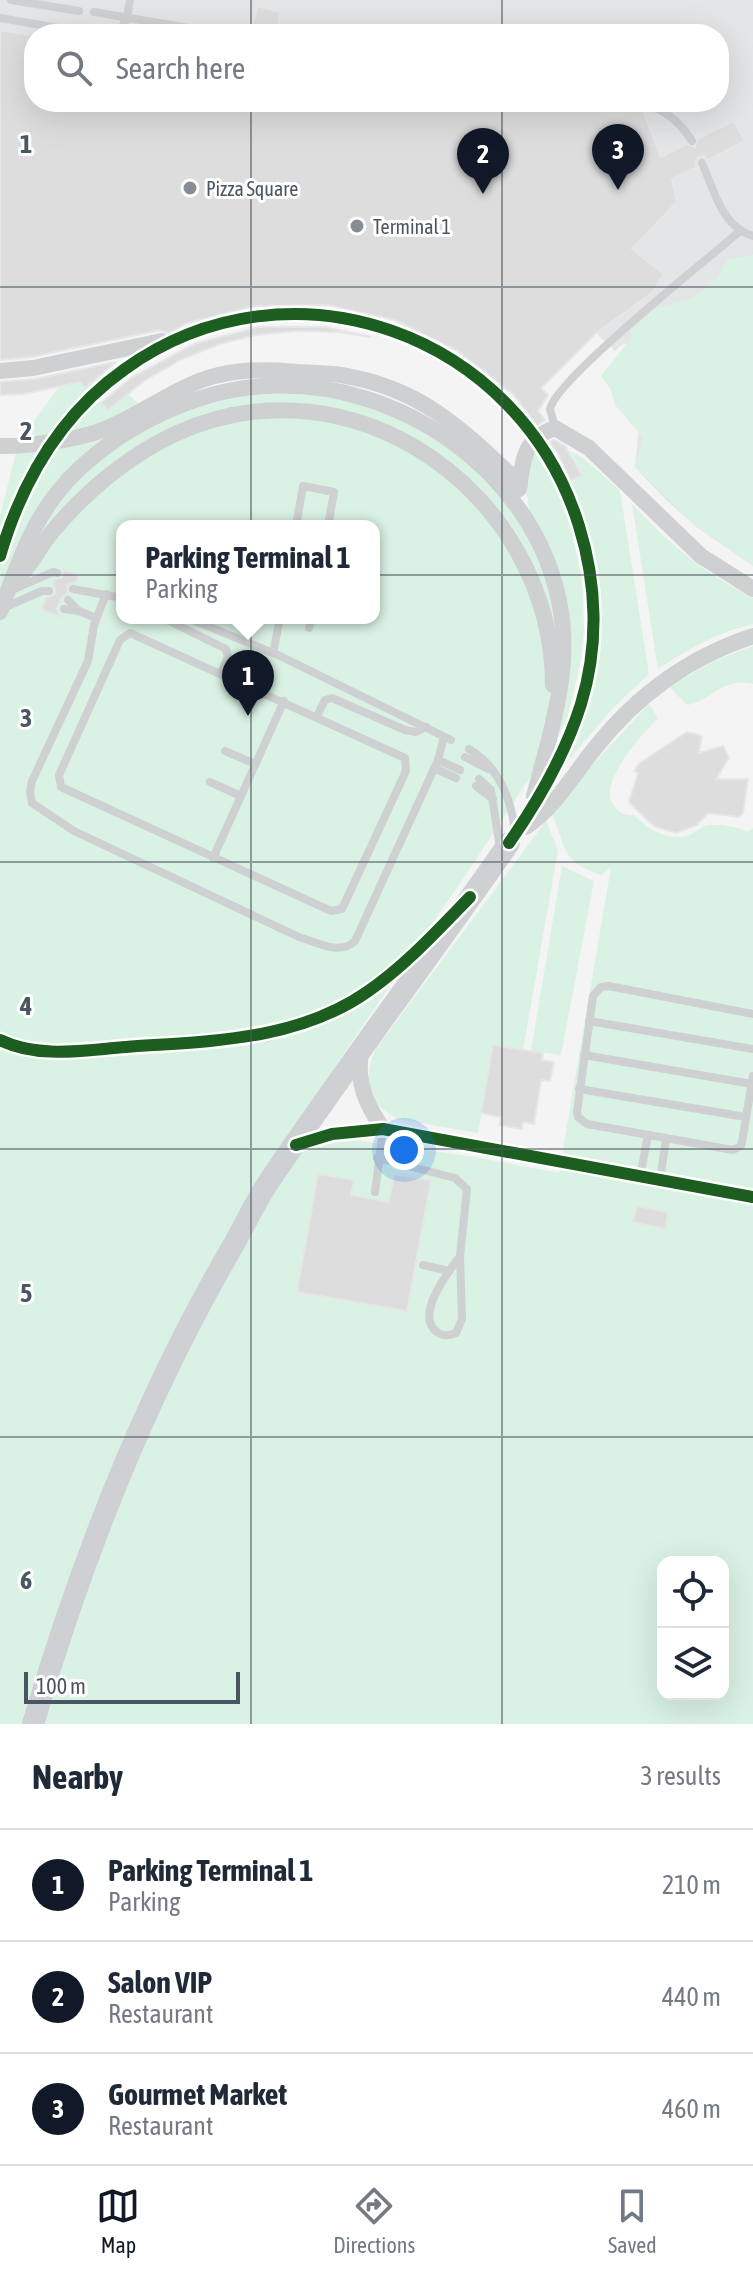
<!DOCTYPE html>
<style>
:root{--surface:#fff;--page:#f6f6f7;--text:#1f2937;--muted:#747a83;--line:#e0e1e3;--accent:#111827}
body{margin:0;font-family:"Asap Condensed",sans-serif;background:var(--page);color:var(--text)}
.controls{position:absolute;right:24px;bottom:24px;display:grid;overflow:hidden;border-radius:16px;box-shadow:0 8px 32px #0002}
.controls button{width:72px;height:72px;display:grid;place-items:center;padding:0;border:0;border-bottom:2px solid var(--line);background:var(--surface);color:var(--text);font:40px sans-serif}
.scale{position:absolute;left:24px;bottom:20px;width:216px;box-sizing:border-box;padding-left:8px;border:4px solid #4a5661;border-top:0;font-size:22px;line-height:28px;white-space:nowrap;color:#4a5661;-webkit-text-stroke:6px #fff;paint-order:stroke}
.you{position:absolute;left:404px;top:1150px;width:28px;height:28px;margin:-20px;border:6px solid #fff;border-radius:50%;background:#1a73e8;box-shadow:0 0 0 12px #1a73e833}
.badge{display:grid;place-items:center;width:52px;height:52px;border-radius:50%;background:var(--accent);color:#fff;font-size:26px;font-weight:700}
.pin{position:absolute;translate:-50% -66px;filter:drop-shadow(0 2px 4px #0008)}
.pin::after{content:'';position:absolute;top:42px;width:28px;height:24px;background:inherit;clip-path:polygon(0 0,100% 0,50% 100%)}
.popup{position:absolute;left:116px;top:520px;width:264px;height:104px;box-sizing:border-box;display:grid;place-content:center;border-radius:16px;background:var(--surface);filter:drop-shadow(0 2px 6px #0005);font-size:26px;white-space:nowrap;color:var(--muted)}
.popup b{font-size:30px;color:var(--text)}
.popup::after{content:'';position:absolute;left:50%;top:100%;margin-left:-16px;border:16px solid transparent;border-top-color:var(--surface)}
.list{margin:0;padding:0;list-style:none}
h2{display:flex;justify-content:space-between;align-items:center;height:104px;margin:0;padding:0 32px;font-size:34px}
h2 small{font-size:26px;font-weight:400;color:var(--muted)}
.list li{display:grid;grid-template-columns:52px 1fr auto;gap:24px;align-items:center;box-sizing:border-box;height:112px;padding:0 32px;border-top:2px solid var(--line)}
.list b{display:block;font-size:30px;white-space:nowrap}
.list p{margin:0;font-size:26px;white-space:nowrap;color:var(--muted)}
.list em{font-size:26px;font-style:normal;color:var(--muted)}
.icon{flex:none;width:44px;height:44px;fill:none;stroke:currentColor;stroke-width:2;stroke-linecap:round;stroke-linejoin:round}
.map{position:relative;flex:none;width:753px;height:1724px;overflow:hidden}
.search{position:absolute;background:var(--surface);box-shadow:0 8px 32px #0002;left:24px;right:24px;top:24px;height:88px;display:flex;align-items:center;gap:20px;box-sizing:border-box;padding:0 28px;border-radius:32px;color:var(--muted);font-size:30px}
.sheet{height:440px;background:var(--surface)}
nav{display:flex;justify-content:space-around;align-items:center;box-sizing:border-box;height:112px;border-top:2px solid var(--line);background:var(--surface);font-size:22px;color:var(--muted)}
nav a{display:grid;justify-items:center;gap:4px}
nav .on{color:var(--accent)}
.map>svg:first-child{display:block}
</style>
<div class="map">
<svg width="753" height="1724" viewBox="0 0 753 1724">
<rect width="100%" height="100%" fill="#f4f4f4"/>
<path fill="#e4e5e7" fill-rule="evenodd" d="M0,0H753V566L698,528L666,500L635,467L645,369L637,353L624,343L615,351L596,333L541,388L501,371L384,309L285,298L0,354ZM34,34H719V102H34Z"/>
<g fill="#d9f2e3" fill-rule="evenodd">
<path d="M753,255V566L698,528L635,467L643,437L616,406L610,388L601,376L630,340L631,330L654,309L693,298L717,278L728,259Z"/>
<path d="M117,369L90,393L108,410L128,394L144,409L181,411L243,396L298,392L381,407L461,456L491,485L517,518L530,511C525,491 523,470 536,452L561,489L582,577L584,629L581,659L567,721L473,864L291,1131L475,1157L559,1173L611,867L601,875C560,861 568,850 552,815L582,776L649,704L658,718C643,734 598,781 613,804C617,812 625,816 634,815C649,831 670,843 692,834C698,831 703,825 710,825C720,824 739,827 748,832L753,828V1724H0V516L22,428L30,427L58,388ZM122,526H374V618H122ZM663,1562H723V1694H663Z"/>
<path d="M570,451L583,458L620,491L649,674L612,709L566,763L599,639L569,485L583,475Z"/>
<path d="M632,504C667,543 706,574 753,598V624C718,632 688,649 658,669Z"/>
<path d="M753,646V684C723,676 711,701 687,705L669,687L714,661Z"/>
<path d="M546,821L558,850L523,1050L493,1045L478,1133L398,1119C367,1103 363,1080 375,1050Z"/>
<path d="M562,866L594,881L561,1055L531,1051Z"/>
</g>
<g fill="#ddddde" stroke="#e5e6e7" stroke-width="2">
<path d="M257,6L280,12L277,34H251Z"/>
<path d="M0,30L34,36V102H459L534,110L606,109L608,102H631L634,109L643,111L661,157L686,144L695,147L698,138L734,121L745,141L708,160L704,156L699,157L695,161L696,167L672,179L677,202L632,249L664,274L652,293L596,333L541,388L548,395L538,411L545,420L537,425L514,395L458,351L395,320L328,305L255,306L187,323L169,333L160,330L31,357L0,360Z"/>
<path d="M259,327H325L371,337L338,332L295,331L255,335L220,344L182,359L144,381L108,410L101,403L131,378L194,344Z"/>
<path d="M116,362L85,388L80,382L23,394L0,395V382L35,379Z"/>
<path d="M554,440L565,446L582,475L571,481L559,455L550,442Z"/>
<path d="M63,569L79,577L76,582L67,585L68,593L62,597L57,609L60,617L41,609L46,598L55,594V588L52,585L54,580L62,577Z"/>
<path d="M687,732L702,736L699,753L723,746L729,758L716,779H748L743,813L739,817L708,813L697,825L676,833L654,826L629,802L638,773L634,771L640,763Z"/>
<path d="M493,1045L543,1053L542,1060L554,1062L550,1081L541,1080L534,1124L523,1122L522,1129L500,1125L501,1117L481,1113Z"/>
<path d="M318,1174L354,1180L351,1195L389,1202L394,1174L431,1180L407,1311L297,1292Z"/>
<path d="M637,1206L668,1212L665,1229L633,1222Z"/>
</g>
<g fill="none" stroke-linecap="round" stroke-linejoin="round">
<g stroke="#ced0d2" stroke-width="8">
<path d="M11,0L79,11"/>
<path d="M94,12L224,34"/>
<path d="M0,18L76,31"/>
<path d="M92,34H95"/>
<path d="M118,34L127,18L130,0"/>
<path d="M638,103C663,107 679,121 692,141"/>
<path d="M702,163C714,190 722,227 753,236"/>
<path d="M555,427L550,409C556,379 708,259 740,231"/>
<path d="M296,526L303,486L334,492L328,526"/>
<path d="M14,589L53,572L57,573"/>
<path d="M73,589L122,598"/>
<path d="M106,594L94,625L88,661L32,781L30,792L32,803L74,831L299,937C316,942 340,956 355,941L438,760L444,737"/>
<path d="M68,600L79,611"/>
<path d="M1,609L42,591H49"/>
<path d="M64,609L79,611L96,618"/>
<path d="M163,618L226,649L228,657L221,673"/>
<path d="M188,618L278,655L451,740"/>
<path d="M309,628L311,618"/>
<path d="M130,633L405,758L406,771L342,909L331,911L61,787L59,775L120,640Z"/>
<path d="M273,653L280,618"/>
<path d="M317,716L325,700L332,698L405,730L416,732L426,727"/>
<path d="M469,749C499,767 512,800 515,833"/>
<path d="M225,751L255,764"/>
<path d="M465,757L488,769"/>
<path d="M438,760L460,770"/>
<path d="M434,768L456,778"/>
<path d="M479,779L491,790L500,848"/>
<path d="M210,782L241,796"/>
<path d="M476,786L493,799"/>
<path d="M213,858L284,701"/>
<path d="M753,1014L609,986L601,987L593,996L577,1112L578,1117L587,1124L733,1150L741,1146L742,1142L753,1076"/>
<path d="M589,1021L753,1049"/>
<path d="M584,1055L752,1084"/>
<path d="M579,1089L746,1117"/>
<path d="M377,1158L455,1178L467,1189L460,1256L462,1319L456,1333C449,1336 443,1337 437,1332C414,1315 449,1271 460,1256"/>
<path d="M640,1177L648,1135"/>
<path d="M660,1180L666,1139"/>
<path d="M375,1192L383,1129"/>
<path d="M423,1265L449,1271"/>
</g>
<g stroke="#ced0d2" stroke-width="16">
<path d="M0,371L33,368L162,341"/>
<path d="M0,446C24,447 74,440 97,432C130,421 158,399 190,385C224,369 261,368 298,372C312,373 326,373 341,375C422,388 463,430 520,484"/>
<path d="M519,489C523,460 523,439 555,428L589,448L701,556L753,589"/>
<path d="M0,556C22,481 61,414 125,369C291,250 520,334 579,526C597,584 599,646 581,704C565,755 539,800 509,843"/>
<path d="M16,580C31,567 39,547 52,532C85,492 128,456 175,434C353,352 552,494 553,685"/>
<path d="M0,612C20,559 34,512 77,471C126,424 199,389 267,386C399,378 536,473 560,606C572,671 550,734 534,796"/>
<path d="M526,827C555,807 573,775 595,748C636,696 689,657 753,636"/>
<path d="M0,1040L29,1050L62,1052L204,1041L267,1034L331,1013L366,993L409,959L439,929"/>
<path d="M361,1052C356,1083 366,1104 383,1129"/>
<path d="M296,1145L332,1134L383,1129L753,1197"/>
</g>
<path stroke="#ced0d4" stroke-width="22" d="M33,1724C81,1561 144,1399 230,1251C243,1229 254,1204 268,1183C345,1068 430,957 509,843"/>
<defs>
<g id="cycleway">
<path d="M0,556C22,481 61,414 125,369C291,250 520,334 579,526C597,584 599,646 581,704C565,755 539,800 509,843"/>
<path d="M0,1040C39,1059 84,1050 126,1047C208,1041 297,1041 367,992C406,965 437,931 470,897"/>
<path d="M296,1145L332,1134L383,1129L753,1197"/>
</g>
</defs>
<use href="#cycleway" stroke="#fff" stroke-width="17"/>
<use href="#cycleway" stroke="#1b5e20" stroke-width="12"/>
</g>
<path fill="none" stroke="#4a5661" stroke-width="2" stroke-opacity="0.55" d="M251,0V34M502,0V34M251,102V1724M502,102V1724M0,287H753M0,575H753M0,862H753M0,1149H753M0,1437H753"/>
<g fill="#868d94" stroke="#fff" stroke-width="3">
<circle cx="190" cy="188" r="8"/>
<circle cx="357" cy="226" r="8"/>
</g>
<g text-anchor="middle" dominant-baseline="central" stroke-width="6" stroke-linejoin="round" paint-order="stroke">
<g font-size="20" fill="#4a5661" stroke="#fff" text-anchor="start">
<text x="206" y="188">Pizza Square</text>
<text x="373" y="226">Terminal 1</text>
</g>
</g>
<g font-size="26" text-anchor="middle" font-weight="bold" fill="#4a5661" stroke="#fff" stroke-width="6" stroke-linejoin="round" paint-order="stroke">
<text x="26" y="153">1</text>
<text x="26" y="440">2</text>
<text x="26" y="727">3</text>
<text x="26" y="1015">4</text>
<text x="26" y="1302">5</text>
<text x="26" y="1589">6</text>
</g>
</svg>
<div class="controls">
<button><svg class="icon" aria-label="locate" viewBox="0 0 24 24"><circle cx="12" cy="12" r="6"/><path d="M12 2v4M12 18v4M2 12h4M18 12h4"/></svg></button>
<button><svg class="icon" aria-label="layers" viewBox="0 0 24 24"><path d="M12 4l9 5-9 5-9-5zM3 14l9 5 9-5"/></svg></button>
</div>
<div class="scale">100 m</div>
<div class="you"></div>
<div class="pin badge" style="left:248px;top:716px">1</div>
<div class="popup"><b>Parking Terminal 1</b>Parking</div>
<div class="pin badge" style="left:483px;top:194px">2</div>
<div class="pin badge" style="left:618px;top:190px">3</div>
<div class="search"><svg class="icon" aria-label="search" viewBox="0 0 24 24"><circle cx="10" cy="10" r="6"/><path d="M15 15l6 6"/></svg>Search here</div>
</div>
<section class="sheet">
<h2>Nearby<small>3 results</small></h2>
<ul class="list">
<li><span class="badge">1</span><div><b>Parking Terminal 1</b><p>Parking</p></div><em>210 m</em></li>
<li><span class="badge">2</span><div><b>Salon VIP</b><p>Restaurant</p></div><em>440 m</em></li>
<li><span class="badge">3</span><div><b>Gourmet Market</b><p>Restaurant</p></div><em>460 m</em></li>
</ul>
</section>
<nav>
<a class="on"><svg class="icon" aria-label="map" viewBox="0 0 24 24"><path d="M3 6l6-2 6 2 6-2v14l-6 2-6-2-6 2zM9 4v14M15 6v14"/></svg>Map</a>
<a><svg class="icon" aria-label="directions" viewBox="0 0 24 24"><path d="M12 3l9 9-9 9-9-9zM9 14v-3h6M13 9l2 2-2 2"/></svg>Directions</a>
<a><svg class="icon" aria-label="saved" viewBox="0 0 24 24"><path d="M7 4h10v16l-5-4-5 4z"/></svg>Saved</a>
</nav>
